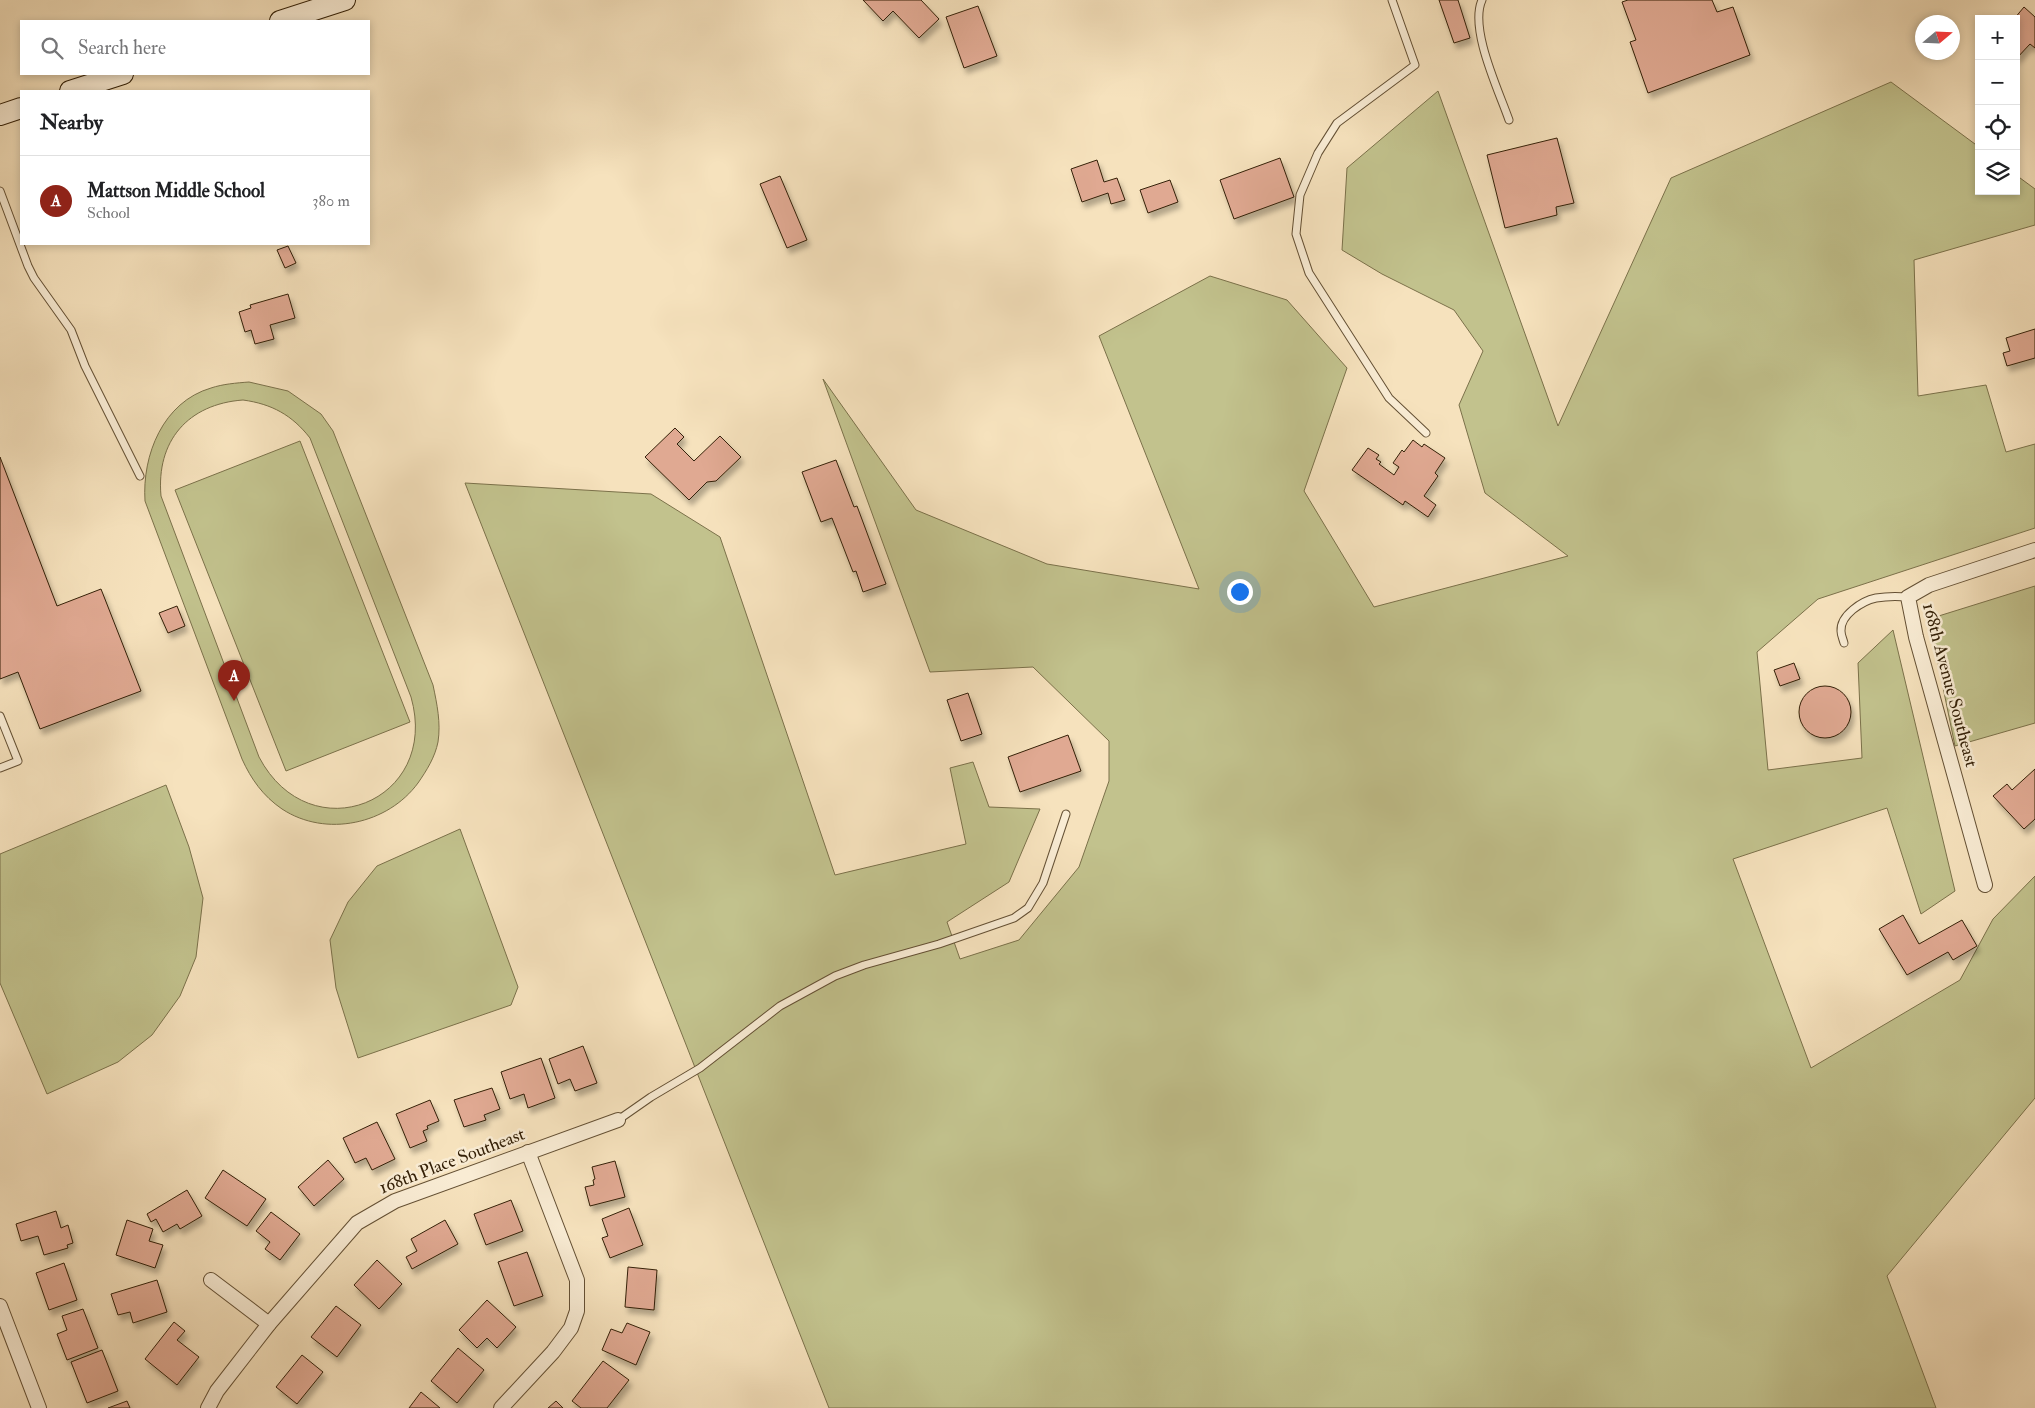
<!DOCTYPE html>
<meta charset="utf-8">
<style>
:root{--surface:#fff;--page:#f6f6f6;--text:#202124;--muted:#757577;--line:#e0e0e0;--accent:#8f2418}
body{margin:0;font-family:"IM FELL Double Pica",serif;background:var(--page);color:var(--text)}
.controls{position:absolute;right:15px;top:15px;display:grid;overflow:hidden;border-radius:0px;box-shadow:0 2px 8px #0003}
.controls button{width:45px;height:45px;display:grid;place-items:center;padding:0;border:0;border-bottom:1px solid var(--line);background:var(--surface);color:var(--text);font:25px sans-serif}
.compass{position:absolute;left:1915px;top:15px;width:45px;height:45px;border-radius:50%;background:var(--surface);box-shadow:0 2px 8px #0003;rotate:71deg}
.you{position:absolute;left:1239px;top:591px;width:18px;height:18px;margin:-12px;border:4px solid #fff;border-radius:50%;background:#1a73e8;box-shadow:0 0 0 8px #1a73e833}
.badge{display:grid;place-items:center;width:32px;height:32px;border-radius:50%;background:var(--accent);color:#fff;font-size:16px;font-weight:700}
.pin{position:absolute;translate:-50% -41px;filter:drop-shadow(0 1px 2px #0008)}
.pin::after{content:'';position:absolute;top:26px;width:18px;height:15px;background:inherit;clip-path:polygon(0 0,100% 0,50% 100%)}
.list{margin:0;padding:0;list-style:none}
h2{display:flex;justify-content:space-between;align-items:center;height:65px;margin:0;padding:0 20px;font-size:21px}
h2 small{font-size:16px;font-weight:400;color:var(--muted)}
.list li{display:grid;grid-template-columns:32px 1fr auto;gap:15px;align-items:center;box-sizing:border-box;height:90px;padding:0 20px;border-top:1px solid var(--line)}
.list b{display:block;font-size:19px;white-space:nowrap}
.list p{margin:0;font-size:16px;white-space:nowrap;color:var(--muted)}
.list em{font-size:16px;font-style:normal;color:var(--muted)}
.icon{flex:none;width:28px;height:28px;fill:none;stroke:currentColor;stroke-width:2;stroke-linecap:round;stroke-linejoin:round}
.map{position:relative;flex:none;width:2035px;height:1408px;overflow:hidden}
.search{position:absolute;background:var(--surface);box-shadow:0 2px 8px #0003;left:20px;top:20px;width:350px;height:55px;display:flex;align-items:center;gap:12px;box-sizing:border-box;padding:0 18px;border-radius:0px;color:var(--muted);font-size:19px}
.panel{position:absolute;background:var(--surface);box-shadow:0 2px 8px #0003;left:20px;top:90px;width:350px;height:155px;border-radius:0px}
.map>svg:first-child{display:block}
</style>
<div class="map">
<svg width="2035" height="1408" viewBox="0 0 2035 1408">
<defs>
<filter id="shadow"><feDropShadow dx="3" dy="5.5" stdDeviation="2.5" flood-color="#0004"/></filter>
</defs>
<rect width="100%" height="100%" fill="#f6e2bd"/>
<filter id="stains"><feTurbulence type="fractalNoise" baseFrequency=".004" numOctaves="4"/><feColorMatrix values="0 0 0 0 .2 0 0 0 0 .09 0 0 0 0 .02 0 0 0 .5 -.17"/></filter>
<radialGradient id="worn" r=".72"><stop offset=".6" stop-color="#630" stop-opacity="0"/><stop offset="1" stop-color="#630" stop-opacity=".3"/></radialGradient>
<g fill="#c2c28d" stroke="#7b714a" fill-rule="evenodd">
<path d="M1891,82L1979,147V191H2016V175L2035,189V225L1914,260L1918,396L1986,385L2006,452L2035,444V528L1818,599L1757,652L1768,770L1862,758L1858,663L1893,630L1955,891L1921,914L1887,808L1733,859L1811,1068L1960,980L1993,919L2035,876V1098L1887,1276L1936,1408H829L465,483L651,494L720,537L835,875L966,844L950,768L973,762L989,807L1040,809L1009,882L947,922L960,959L1019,940L1079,867L1109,781V741L1033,667L930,672L823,379L916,510L1047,564L1199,589L1099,336L1210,276L1287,300L1347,368L1304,491L1374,607L1568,556L1485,493L1459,405L1483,351L1454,310L1382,274L1342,250L1347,168L1438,91L1558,426L1671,178Z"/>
<path d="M249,382L288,391L321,414L333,431L433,685C437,704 441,723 438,742C435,757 427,770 418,783C388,824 326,838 282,809C263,796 251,779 242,759L145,501C142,455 163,402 211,388C223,384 236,383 249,382ZM243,400C272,404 292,415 310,438L411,697C441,802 310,854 259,757L161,496C156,441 188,404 243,400Z"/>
<path d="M300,441L410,722L286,771L175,490Z"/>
<path d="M2035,586V723L1955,746L1929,619Z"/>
<path d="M166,785L189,847L203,898L196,957L180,996L152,1035L118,1062L47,1094L0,983V854Z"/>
<path d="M460,829L518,987L511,1005L358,1058L336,988L330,940L348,902L377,866Z"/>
</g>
<g fill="#e0a992" stroke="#342007" filter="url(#shadow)">
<path d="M863,0H921L939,19L919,38L893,11L883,21Z"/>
<path d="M1439,0H1458L1470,38L1454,43Z"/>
<path d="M1628,0H1712L1717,12L1733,7L1750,55L1648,93L1630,42L1636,40L1622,2Z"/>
<path d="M978,6L997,56L964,68L946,17Z"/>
<path d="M2024,7L2035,17V48L2030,44L2016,59V19H2014Z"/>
<path d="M1557,138L1574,203L1556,207L1557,215L1505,228L1487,155Z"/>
<path d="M1280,158L1294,197L1234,219L1220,180Z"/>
<path d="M1097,160L1104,182L1117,178L1125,200L1111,204L1108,193L1082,202L1071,169Z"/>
<path d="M780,176L807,240L787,248L760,184Z"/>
<path d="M1170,180L1178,202L1148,213L1140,190Z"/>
<path d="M288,246L296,263L285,268L277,250Z"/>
<path d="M288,294L295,318L270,325L274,339L255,344L251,330L245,332L239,312L251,308L250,305Z"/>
<path d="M2035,329V358L2007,366L2003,353L2010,351L2006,338Z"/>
<path d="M675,428L684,437L677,444L694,461L720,436L741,457L716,481L707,482L689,500L645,457Z"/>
<path d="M1413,440L1422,447L1424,444L1445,458L1435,473L1438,476L1424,496L1436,505L1428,517L1405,501L1403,505L1352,470L1368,448L1379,455L1376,459L1381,462L1379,464L1394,475L1399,467L1393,463L1402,450L1404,452Z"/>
<path d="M0,457L57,606L101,589L141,691L40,729L18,672L0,679Z"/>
<path d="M836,460L854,507L857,506L886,584L863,592L856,571L853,572L832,518L821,522L802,472Z"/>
<path d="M177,606L185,626L168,633L159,613Z"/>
<path d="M1794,663L1800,679L1780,686L1774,670Z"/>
<circle cx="1825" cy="712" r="26"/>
<path d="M968,693L982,734L961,741L947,700Z"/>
<path d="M1068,735L1081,771L1020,792L1008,757Z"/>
<path d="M2035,769V819L2024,829L1993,796L2007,784L2012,790Z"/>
<path d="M1903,915L1919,944L1962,920L1977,946L1953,960L1948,952L1907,975L1879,929Z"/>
<path d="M583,1046L597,1083L575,1091L570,1079L558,1084L549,1059Z"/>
<path d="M541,1058L555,1098L528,1108L524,1094L510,1099L501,1072Z"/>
<path d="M492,1088L500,1109L484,1115L486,1120L464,1127L454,1100Z"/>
<path d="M430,1100L439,1121L427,1126L428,1129L423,1131L427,1141L410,1148L396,1114Z"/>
<path d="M377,1122L395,1159L372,1170L366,1158L355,1163L343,1138Z"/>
<path d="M328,1160L344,1179L314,1206L298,1187Z"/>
<path d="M615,1161L625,1197L590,1206L585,1187L594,1185L593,1180L595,1179L592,1167Z"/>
<path d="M223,1170L266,1199L247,1226L205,1198Z"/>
<path d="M187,1190L202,1216L180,1229L177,1224L163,1232L156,1219L151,1222L147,1214Z"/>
<path d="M511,1200L523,1231L486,1245L474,1214Z"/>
<path d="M629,1208L643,1245L610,1258L602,1238L608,1236L602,1219Z"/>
<path d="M56,1211L61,1228L68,1225L73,1243L67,1245L68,1248L44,1255L38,1236L21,1241L16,1224Z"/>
<path d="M271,1212L300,1234L280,1260L265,1249L270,1242L256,1231Z"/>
<path d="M127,1220L153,1229L149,1241L163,1245L155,1268L116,1255Z"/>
<path d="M445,1220L458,1244L412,1269L406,1257L417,1251L411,1239Z"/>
<path d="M527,1252L543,1296L514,1306L498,1262Z"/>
<path d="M377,1260L402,1284L379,1309L354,1285Z"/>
<path d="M64,1263L77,1300L49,1310L36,1273Z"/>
<path d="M628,1267L657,1270L654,1310L625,1307Z"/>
<path d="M157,1280L167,1312L133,1323L130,1312L118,1315L111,1294Z"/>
<path d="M487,1300L516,1327L497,1348L487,1338L477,1348L459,1330Z"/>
<path d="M336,1306L361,1325L337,1357L311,1337Z"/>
<path d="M83,1309L98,1348L67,1360L57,1334L67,1330L62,1316Z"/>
<path d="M174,1322L185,1331L177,1340L199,1357L177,1385L145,1359Z"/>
<path d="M627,1323L650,1332L636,1365L602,1350L611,1329L622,1333Z"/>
<path d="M458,1348L484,1370L457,1403L431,1381Z"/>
<path d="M102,1350L118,1391L87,1403L71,1362Z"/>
<path d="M302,1355L323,1372L297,1404L276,1387Z"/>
<path d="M603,1361L629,1380L607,1408H581L572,1401Z"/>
<path d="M421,1392L440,1408H409Z"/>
<path d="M127,1401L130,1408H108Z"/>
<path d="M556,1401L563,1408H548Z"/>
</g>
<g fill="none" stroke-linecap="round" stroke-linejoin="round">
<defs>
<g id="lane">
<path d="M1392,0L1415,65L1337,123L1318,153L1300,195L1296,234L1309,273L1389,398L1426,433"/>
<path d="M1482,0C1469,29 1499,91 1509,120"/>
<path d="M0,191L28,266L34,278L71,330L85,366L140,476"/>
<path d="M1844,643C1843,639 1841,635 1841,631C1840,615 1862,601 1876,598C1887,596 1897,596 1908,597"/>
<path d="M0,716L18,761L0,768"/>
<path d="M618,1120L651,1097L700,1068L780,1006L835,976L864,965L939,944L1014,918L1028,908L1043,883L1066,814"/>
</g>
<g id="street">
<path d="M1985,885L1916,637L1908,597L1929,585L2035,550"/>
<path d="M211,1280L269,1324"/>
<path d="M0,1306L39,1408"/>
<path d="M208,1408L217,1391L269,1324L357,1223L395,1201L618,1120"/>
<path d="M501,1408L553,1352L571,1328L577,1311V1280L528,1152"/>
</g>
<g id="secondary">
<path d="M280,21L345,0"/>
<path d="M70,91L123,74"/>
<path d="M0,115L21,108"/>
</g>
</defs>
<use href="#lane" stroke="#645034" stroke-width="9"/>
<use href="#street" stroke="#645034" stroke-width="16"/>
<use href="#secondary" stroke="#342007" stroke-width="22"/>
<use href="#lane" stroke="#f9ecd4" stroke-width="7"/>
<use href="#street" stroke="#f9ecd4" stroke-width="14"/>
<use href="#secondary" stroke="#f9ecd4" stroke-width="20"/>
</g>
<g text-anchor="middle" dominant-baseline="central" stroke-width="5" stroke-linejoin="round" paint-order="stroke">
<g font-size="18" fill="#342007" stroke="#f9ecd4">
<text transform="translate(1950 685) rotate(75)">168th Avenue Southeast</text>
<text transform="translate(452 1161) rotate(-21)">168th Place Southeast</text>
</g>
</g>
<rect width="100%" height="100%" filter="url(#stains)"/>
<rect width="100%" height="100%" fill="url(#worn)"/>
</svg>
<div class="controls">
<button>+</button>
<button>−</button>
<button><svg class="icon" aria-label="locate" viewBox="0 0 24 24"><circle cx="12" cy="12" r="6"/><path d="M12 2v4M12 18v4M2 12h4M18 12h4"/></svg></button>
<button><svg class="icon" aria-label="layers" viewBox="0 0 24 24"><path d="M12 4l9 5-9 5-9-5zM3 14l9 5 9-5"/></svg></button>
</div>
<svg class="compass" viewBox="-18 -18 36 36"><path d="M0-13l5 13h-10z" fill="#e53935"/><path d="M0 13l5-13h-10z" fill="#757577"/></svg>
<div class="you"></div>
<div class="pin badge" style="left:234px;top:701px">A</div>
<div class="search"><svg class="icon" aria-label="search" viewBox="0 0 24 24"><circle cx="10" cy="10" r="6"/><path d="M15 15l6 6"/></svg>Search here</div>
<section class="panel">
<h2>Nearby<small></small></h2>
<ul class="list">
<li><span class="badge">A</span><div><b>Mattson Middle School</b><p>School</p></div><em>380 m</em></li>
</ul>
</section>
</div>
